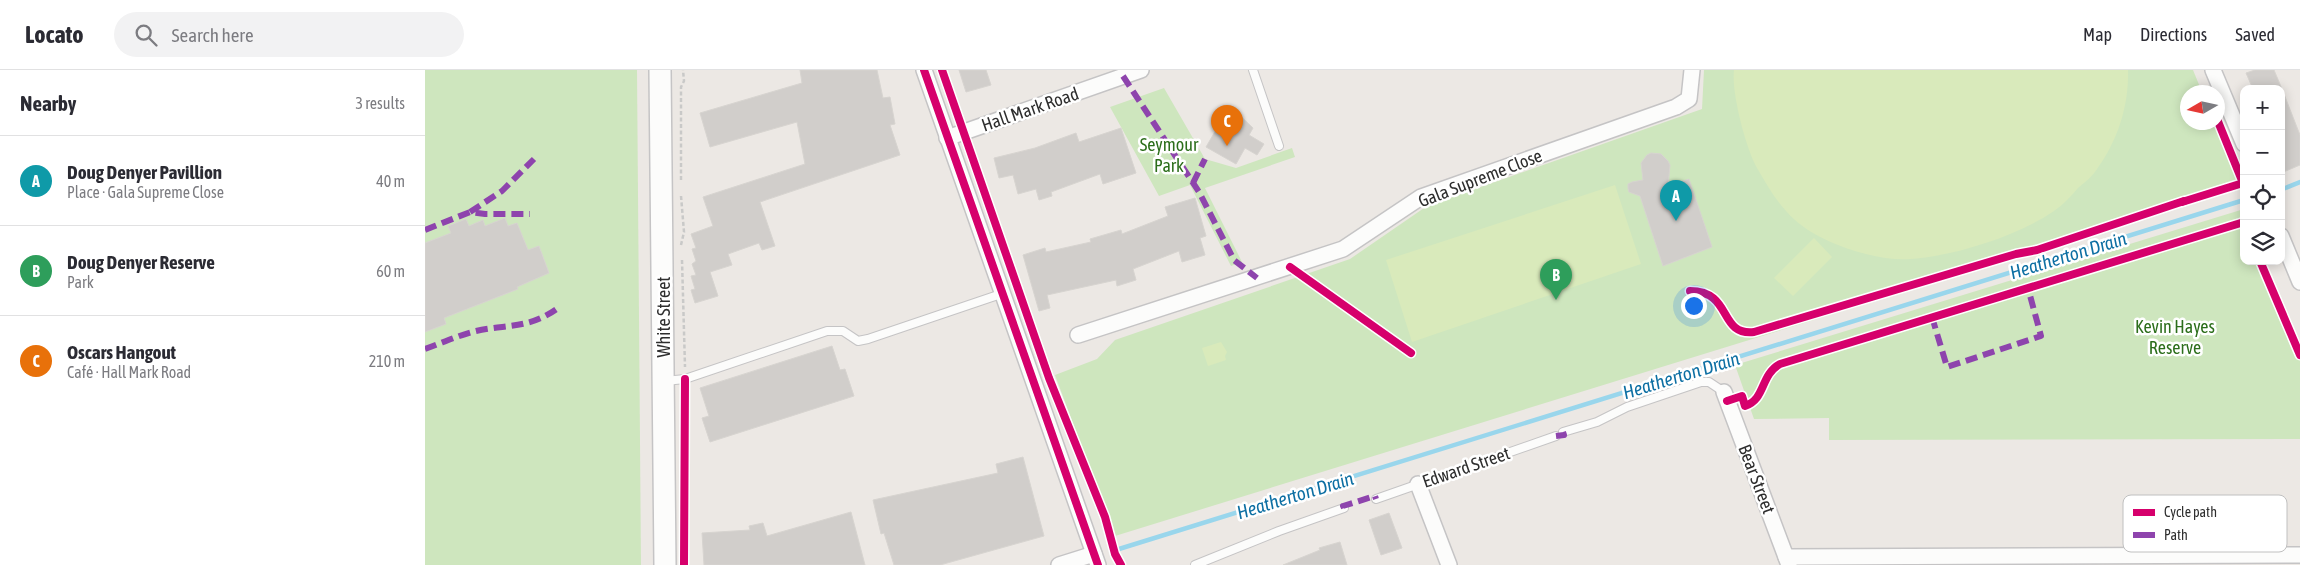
<!DOCTYPE html>
<meta charset="utf-8">
<style>
:root{--surface:#fff;--page:#f2f2f3;--text:#2b2b33;--muted:#7c7c81;--line:#e1e1e2;--accent:#2563eb}
body{margin:0;font-family:"Asap Condensed",sans-serif;background:var(--page);color:var(--text)}
.controls{position:absolute;right:15px;top:15px;display:grid;overflow:hidden;border-radius:10px;box-shadow:0 2px 12px #0003}
.controls button{width:45px;height:45px;display:grid;place-items:center;padding:0;border:0;border-bottom:1px solid var(--line);background:var(--surface);color:var(--text);font:25px sans-serif}
.compass{position:absolute;left:1755px;top:15px;width:45px;height:45px;border-radius:50%;background:var(--surface);box-shadow:0 2px 12px #0003;rotate:261deg}
.you{position:absolute;left:1268px;top:235px;width:18px;height:18px;margin:-12px;border:4px solid #fff;border-radius:50%;background:#1a73e8;box-shadow:0 0 0 8px #1a73e833}
.badge{display:grid;place-items:center;width:32px;height:32px;border-radius:50%;background:var(--accent);color:#fff;font-size:16px;font-weight:700}
.pin{position:absolute;translate:-50% -41px;filter:drop-shadow(0 1px 2px #0008)}
.pin::after{content:'';position:absolute;top:26px;width:18px;height:15px;background:inherit;clip-path:polygon(0 0,100% 0,50% 100%)}
.list{margin:0;padding:0;list-style:none}
h2{display:flex;justify-content:space-between;align-items:center;height:65px;margin:0;padding:0 20px;font-size:21px}
h2 small{font-size:16px;font-weight:400;color:var(--muted)}
.list li{display:grid;grid-template-columns:32px 1fr auto;gap:15px;align-items:center;box-sizing:border-box;height:90px;padding:0 20px;border-top:1px solid var(--line)}
.list b{display:block;font-size:19px;white-space:nowrap}
.list p{margin:0;font-size:16px;white-space:nowrap;color:var(--muted)}
.list em{font-size:16px;font-style:normal;color:var(--muted)}
.icon{flex:none;width:28px;height:28px;fill:none;stroke:currentColor;stroke-width:2;stroke-linecap:round;stroke-linejoin:round}
.map{position:relative;flex:none;width:1875px;height:495px;overflow:hidden}
header{display:flex;align-items:center;gap:30px;box-sizing:border-box;height:70px;padding:0 25px;background:var(--surface);border-bottom:1px solid var(--line)}
header strong{font-size:24px}
nav{display:flex;gap:28px;margin-inline-start:auto;font-size:18px}
.search{width:350px;height:45px;background:var(--page);display:flex;align-items:center;gap:12px;box-sizing:border-box;padding:0 18px;border-radius:28px;color:var(--muted);font-size:19px}
main{display:flex}
aside{flex:1;background:var(--surface)}
.map>svg:first-child{display:block}
</style>
<header>
<strong>Locato</strong>
<div class="search"><svg class="icon" aria-label="search" viewBox="0 0 24 24"><circle cx="10" cy="10" r="6"/><path d="M15 15l6 6"/></svg>Search here</div>
<nav><a>Map</a><a>Directions</a><a>Saved</a></nav>
</header>
<main>
<aside>
<h2>Nearby<small>3 results</small></h2>
<ul class="list">
<li><span class="badge" style="background:#0f9aa8">A</span><div><b>Doug Denyer Pavillion</b><p>Place · Gala Supreme Close</p></div><em>40 m</em></li>
<li><span class="badge" style="background:#2e9e5b">B</span><div><b>Doug Denyer Reserve</b><p>Park</p></div><em>60 m</em></li>
<li><span class="badge" style="background:#e8710a">C</span><div><b>Oscars Hangout</b><p>Café · Hall Mark Road</p></div><em>210 m</em></li>
</ul>
</aside>
<div class="map">
<svg width="1875" height="495" viewBox="0 0 1875 495">
<rect width="100%" height="100%" fill="#ece8e4"/>
<g fill="#cee6be">
<path d="M0,0H212L216,495H0Z"/>
<path d="M1279,0H1768L1777,22H1762V52L1789,53L1815,117L1759,131L1677,161L690,466L630,305L672,289L690,270L925,189L1002,136L1277,39Z"/>
<path d="M739,18L780,89L811,98L867,78L870,87L780,118L817,192L806,196L765,115L734,126L685,37Z"/>
<path d="M1819,139V191H1839L1872,271L1875,270V369L1404,370V348L1329,349L1310,295Z"/>
</g>
<g fill="#d9eabb">
<path d="M1309,0H1703C1704,35 1693,70 1672,99C1668,106 1660,112 1653,118C1646,126 1638,135 1629,141C1593,166 1529,186 1486,189C1452,192 1395,173 1370,150C1354,136 1343,117 1332,98C1321,79 1306,22 1309,0Z"/>
<path d="M1190,115L1216,194L987,272L961,190Z"/>
<path d="M1389,168L1407,187L1368,226L1349,208Z"/>
<path d="M796,272L802,282L800,286L801,290L783,296L777,278Z"/>
</g>
<g fill="none" stroke-linecap="round" stroke-linejoin="round">
<g stroke="#99d6ec" stroke-width="4.5">
<path d="M1858,119L1875,112"/>
<path d="M694,479L1819,130"/>
</g>
</g>
<g fill="#d1cecb" stroke="#d7d4d0">
<path d="M375,0H452L458,28L465,27L470,54L465,55L475,85L335,132L350,176L337,180L334,173L303,184L307,195L285,202L293,226L270,233L266,220L270,219L266,206L271,205L267,194L271,191L267,179L271,178L266,164L288,156L278,127L380,94L372,52L285,77L275,43L377,13Z"/>
<path d="M534,0H561L566,15L541,22Z"/>
<path d="M1830,0H1849L1857,19H1828L1821,3Z"/>
<path d="M1857,19L1875,65V95L1856,103Z"/>
<path d="M805,36L828,58L824,65L839,74L832,85L820,78L811,94L781,77Z"/>
<path d="M696,58L711,103L678,114L675,104L626,122L627,126L614,130L611,119L593,124L588,105L574,108L569,88L610,78L651,63L654,72Z"/>
<path d="M1226,83L1236,84L1243,91L1245,95L1243,116L1264,109L1287,177L1238,196L1215,126L1204,122L1203,118V114L1207,112L1218,110L1216,93L1222,85Z"/>
<path d="M770,128L781,166L775,168L780,185L757,192L754,181L708,199L711,210L692,216L691,210L622,225L625,238L614,241L598,185L620,178L621,182L666,172L665,169L696,160L697,164L743,146L740,137Z"/>
<path d="M80,148L83,156L92,153L103,180L114,176L124,203L92,217L93,219L19,248L21,254L0,262V173L26,163L23,156L41,149L44,156L58,150L60,156Z"/>
<path d="M407,276L415,300L420,299L429,326L285,372L277,348L284,346L275,318Z"/>
<path d="M598,387L619,466L515,495H469L459,463L456,464L448,430L573,403L571,394Z"/>
<path d="M426,442L440,495H279L277,463L325,460L324,456L338,453L342,466Z"/>
<path d="M964,443L977,478L956,485L944,450Z"/>
<path d="M915,472L922,495H858L895,480L894,478Z"/>
</g>
<g fill="none" stroke-linecap="round" stroke-linejoin="round">
<defs>
<g id="service">
<path d="M828,0L854,76"/>
<path d="M240,311L260,309L402,261H418L433,271L443,269L576,224"/>
<path d="M1138,362L1172,352L1202,337L1276,312H1284L1299,322"/>
<path d="M951,429L1131,366"/>
<path d="M770,495L854,461L919,438"/>
</g>
<g id="minor">
<path d="M499,0L673,495"/>
<path d="M1788,0L1819,74"/>
<path d="M522,68L716,0"/>
<path d="M1856,166L1875,212"/>
<path d="M653,265L918,179L996,127L1251,37L1264,29L1267,0"/>
<path d="M1299,322L1364,495"/>
<path d="M993,414L1024,495"/>
<path d="M1361,487L1875,485"/>
<path d="M634,495L669,484"/>
</g>
<path id="secondary" d="M235,0L240,495"/>
</defs>
<use href="#service" stroke="#c5c4c5" stroke-width="10"/>
<use href="#minor" stroke="#c5c4c5" stroke-width="18"/>
<use href="#secondary" stroke="#c5c4c5" stroke-width="24"/>
<g stroke="#c9c9c8" stroke-width="2.5" stroke-dasharray="4 2.5" stroke-linecap="butt">
<path d="M256,110V17L259,11L258,0"/>
<path d="M256,126L259,162L256,175"/>
<path d="M257,190L260,297"/>
</g>
<use href="#service" stroke="#fcfcfb" stroke-width="8"/>
<use href="#minor" stroke="#fcfcfb" stroke-width="15"/>
<use href="#secondary" stroke="#fcfcfb" stroke-width="21"/>
<g stroke="#8e44ad" stroke-width="6" stroke-dasharray="12 6" stroke-linecap="butt">
<path d="M698,6L774,122L809,190L832,208"/>
<path d="M768,113L780,89"/>
<path d="M45,142L77,121L109,89"/>
<path d="M0,160L45,142L60,144H105"/>
<path d="M1507,247L1522,297L1616,266L1603,218"/>
<path d="M0,279C17,273 34,265 51,261C83,254 104,259 133,238"/>
<path d="M1131,366L1139,365L1138,362"/>
<path d="M919,438L918,436L950,426L951,429"/>
</g>
<defs>
<g id="cycleway">
<path d="M499,0L673,495"/>
<path d="M517,0L624,308L680,447L690,484L696,495"/>
<path d="M1757,132L1818,113L1792,49"/>
<path d="M1835,191L1875,285"/>
<path d="M865,197L986,283"/>
<path d="M1265,221C1308,221 1293,266 1329,262L1591,184L1612,180L1759,131"/>
<path d="M1302,331L1317,326L1320,336C1341,329 1335,305 1355,294L1819,152"/>
<path d="M259,495L260,309"/>
</g>
</defs>
<use href="#cycleway" stroke="#fff" stroke-width="11"/>
<use href="#cycleway" stroke="#d6006c" stroke-width="8"/>
</g>
<g text-anchor="middle" dominant-baseline="central" stroke-width="5" stroke-linejoin="round" paint-order="stroke">
<g font-size="18" fill="#2e2e2e" stroke="#fff">
<text transform="translate(605 39) rotate(-19)">Hall Mark Road</text>
<text transform="translate(1055 108) rotate(-21)">Gala Supreme Close</text>
<text transform="translate(238 247) rotate(-90)">White Street</text>
<text transform="translate(1041 397) rotate(-19)">Edward Street</text>
<text transform="translate(1332 409) rotate(69)">Bear Street</text>
</g>
<g font-size="18" fill="#2c6e1b" stroke="#fff">
<text x="744" y="74">Seymour<tspan x="744" dy="21">Park</tspan></text>
<text x="1750" y="256">Kevin Hayes<tspan x="1750" dy="21">Reserve</tspan></text>
</g>
<g font-size="19" font-style="italic" fill="#0d6fa3" stroke="#fff">
<text transform="translate(1643 185) rotate(-17)">Heatherton Drain</text>
<text transform="translate(1256 305) rotate(-17)">Heatherton Drain</text>
<text transform="translate(870 425) rotate(-17)">Heatherton Drain</text>
</g>
</g>
<rect x="1698" y="425" width="164" height="57" rx="8" fill="#fff" stroke="#c0c0c0" stroke-width="1"/>
<rect x="1708" y="439" width="22" height="7" fill="#d6006c"/>
<rect x="1708" y="462" width="22" height="6" fill="#8e44ad"/>
<g font-size="14" fill="#2e2e2e">
<text x="1739" y="447">Cycle path</text>
<text x="1739" y="470">Path</text>
</g>
</svg>
<div class="controls">
<button>+</button>
<button>−</button>
<button><svg class="icon" aria-label="locate" viewBox="0 0 24 24"><circle cx="12" cy="12" r="6"/><path d="M12 2v4M12 18v4M2 12h4M18 12h4"/></svg></button>
<button><svg class="icon" aria-label="layers" viewBox="0 0 24 24"><path d="M12 4l9 5-9 5-9-5zM3 14l9 5 9-5"/></svg></button>
</div>
<svg class="compass" viewBox="-18 -18 36 36"><path d="M0-13l5 13h-10z" fill="#e53935"/><path d="M0 13l5-13h-10z" fill="#7c7c81"/></svg>
<div class="you"></div>
<div class="pin badge" style="left:1251px;top:151px;background:#0f9aa8">A</div>
<div class="pin badge" style="left:1131px;top:230px;background:#2e9e5b">B</div>
<div class="pin badge" style="left:802px;top:76px;background:#e8710a">C</div>
</div>
</main>
